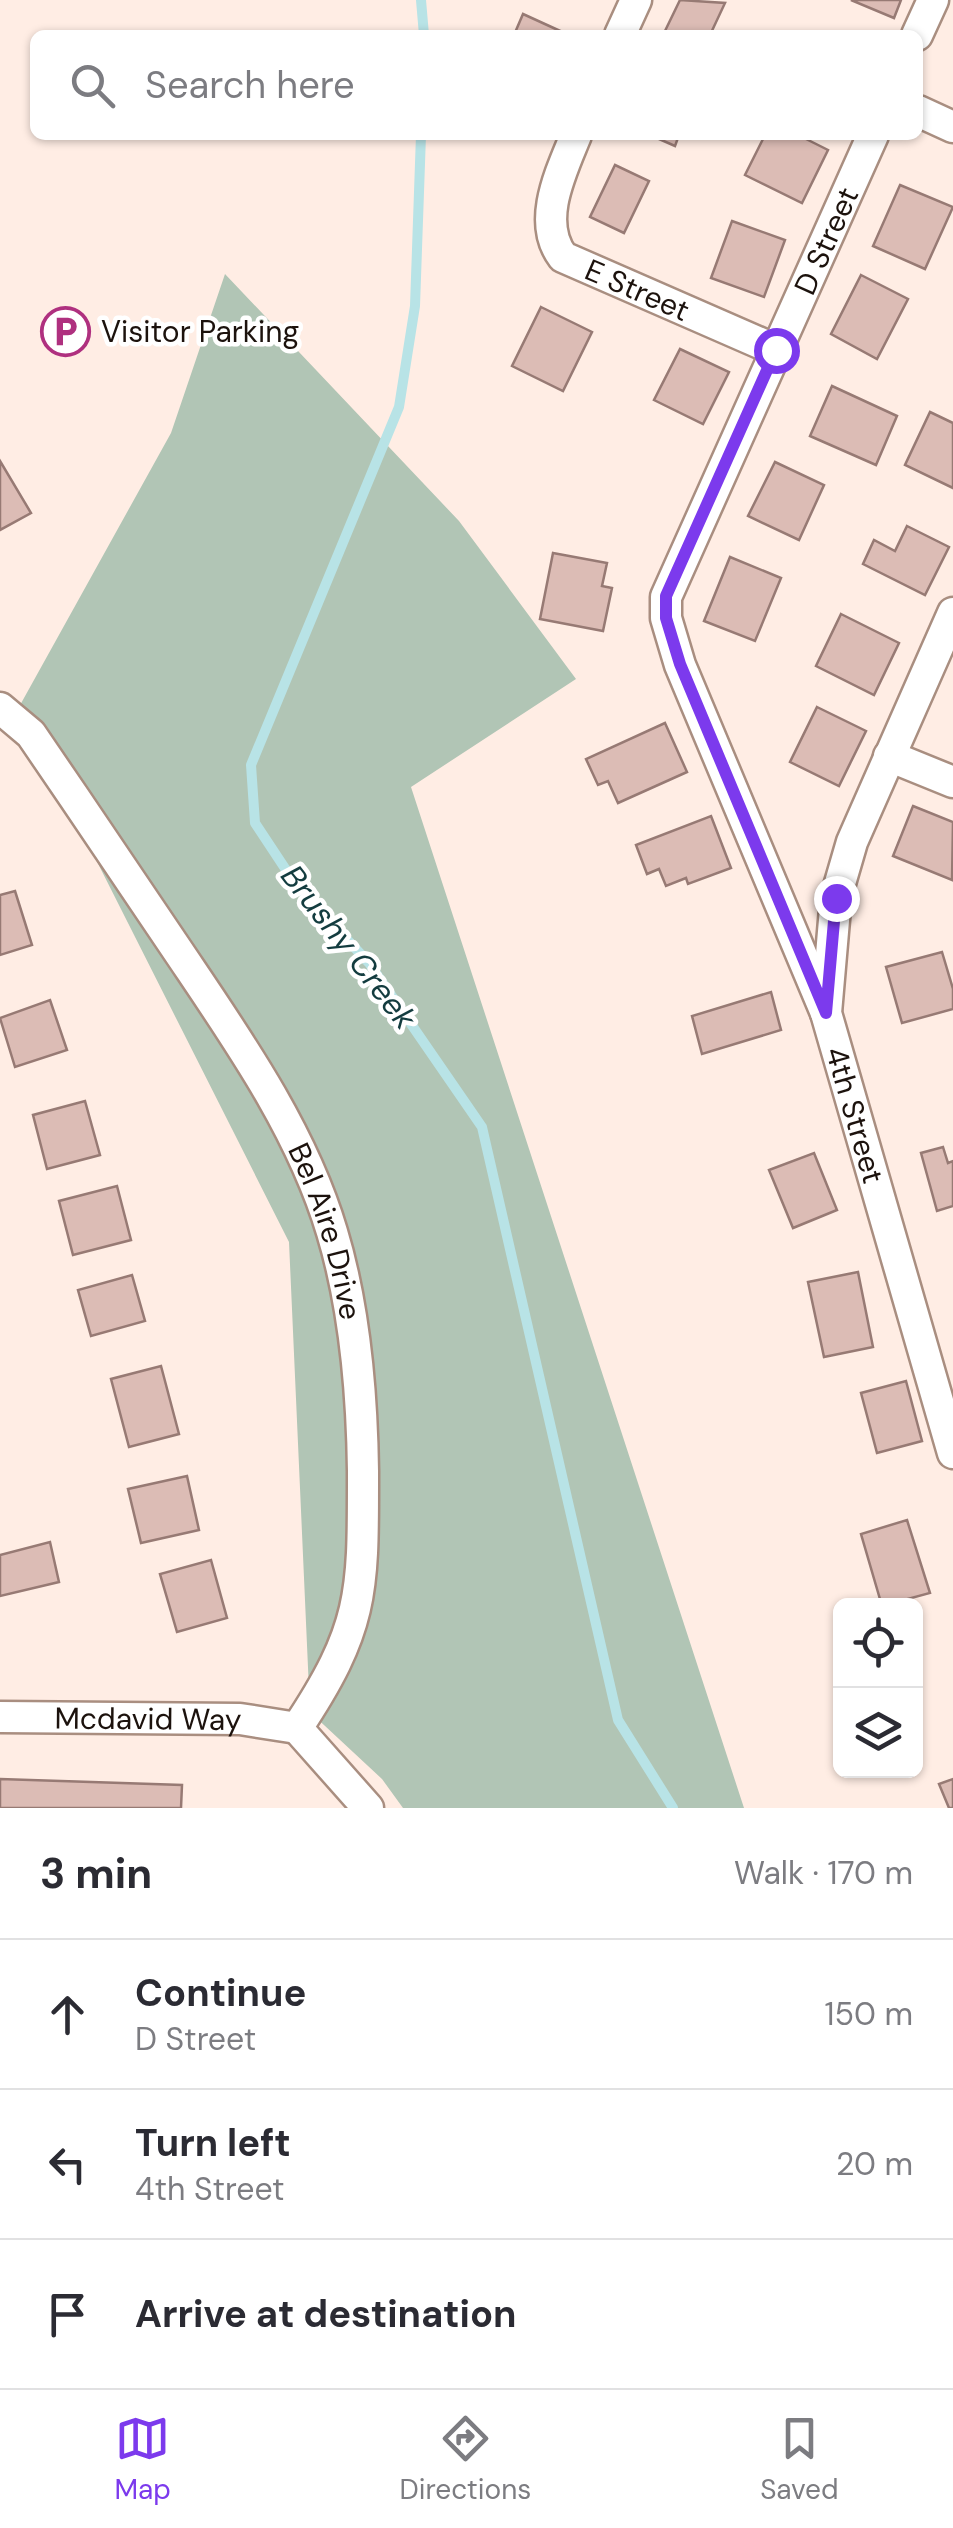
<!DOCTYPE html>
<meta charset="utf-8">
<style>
:root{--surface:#fff;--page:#f2f2f3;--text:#2b2b33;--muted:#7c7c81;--line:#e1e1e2;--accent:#7c3aed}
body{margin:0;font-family:"DM Sans",sans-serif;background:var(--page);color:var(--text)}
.controls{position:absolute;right:30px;bottom:30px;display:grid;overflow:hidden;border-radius:15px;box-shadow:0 2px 8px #0004}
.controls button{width:90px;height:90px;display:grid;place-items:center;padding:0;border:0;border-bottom:2px solid var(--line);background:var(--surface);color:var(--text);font:50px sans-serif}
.stop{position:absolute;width:30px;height:30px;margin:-22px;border:8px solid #7c3aed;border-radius:50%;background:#fff}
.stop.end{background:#7c3aed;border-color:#fff;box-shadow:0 2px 10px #0008}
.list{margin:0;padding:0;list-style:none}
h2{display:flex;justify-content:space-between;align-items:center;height:130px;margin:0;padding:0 40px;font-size:42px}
h2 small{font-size:32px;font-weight:400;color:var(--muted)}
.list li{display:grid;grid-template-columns:65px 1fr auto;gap:30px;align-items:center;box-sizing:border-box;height:150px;padding:0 40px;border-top:2px solid var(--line)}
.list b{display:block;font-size:38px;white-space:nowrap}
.list p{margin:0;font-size:32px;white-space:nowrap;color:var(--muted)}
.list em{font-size:32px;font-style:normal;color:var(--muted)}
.icon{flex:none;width:55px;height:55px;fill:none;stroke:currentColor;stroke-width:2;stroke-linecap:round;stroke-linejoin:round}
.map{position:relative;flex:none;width:953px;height:1808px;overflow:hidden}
.search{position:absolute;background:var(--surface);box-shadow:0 2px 8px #0004;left:30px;right:30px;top:30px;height:110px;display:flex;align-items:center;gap:25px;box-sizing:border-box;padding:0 35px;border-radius:15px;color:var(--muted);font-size:38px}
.sheet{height:580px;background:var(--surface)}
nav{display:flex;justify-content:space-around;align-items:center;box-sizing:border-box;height:140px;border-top:2px solid var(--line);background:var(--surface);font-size:28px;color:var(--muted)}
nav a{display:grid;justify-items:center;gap:5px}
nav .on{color:var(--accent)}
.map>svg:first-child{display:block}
</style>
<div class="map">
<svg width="953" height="1808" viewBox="0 0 953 1808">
<rect width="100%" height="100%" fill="#ffede4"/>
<path fill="#b1c5b5" d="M225,274L459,521L576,679L411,787L744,1808H403L382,1779L310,1712L289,1242L19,707L171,433Z"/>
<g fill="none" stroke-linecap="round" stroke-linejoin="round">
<g stroke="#b8e3e6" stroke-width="10">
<path d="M421,0L424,35"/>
<path d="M421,135L415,306L399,407L251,765L255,823L296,885L369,963L482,1127L618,1720L673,1808"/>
</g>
</g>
<g fill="#dcbcb5" stroke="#977a74" stroke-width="2.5">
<path d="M680,0L725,3L710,35L664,33Z"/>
<path d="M851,0H901L894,18Z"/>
<path d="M523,14L569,35H514Z"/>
<path d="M650,135H679L675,146Z"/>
<path d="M765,135H798L828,150L802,203L745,175Z"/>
<path d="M615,165L649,181L624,233L590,217Z"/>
<path d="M900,185L953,207L925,269L873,246Z"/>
<path d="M732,221L785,240L764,297L711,278Z"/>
<path d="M861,275L908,299L877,359L831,334Z"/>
<path d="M541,307L592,332L563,391L512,366Z"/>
<path d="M680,349L729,372L703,424L654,400Z"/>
<path d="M832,386L897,416L876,465L810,436Z"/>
<path d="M930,412L953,423V488L905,465Z"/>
<path d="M0,461L31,513L0,530Z"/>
<path d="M775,462L824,485L799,540L748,516Z"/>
<path d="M907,526L949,547L925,595L863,564L874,540L895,551Z"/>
<path d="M553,553L607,563L602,586L612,588L603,631L540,619Z"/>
<path d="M730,557L781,578L755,641L704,621Z"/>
<path d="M841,614L899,643L874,695L816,666Z"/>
<path d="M817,707L866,731L839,786L790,762Z"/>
<path d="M665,723L687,772L618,803L608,781L598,785L586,759Z"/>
<path d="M913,806L953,822L952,880L893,856Z"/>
<path d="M711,816L731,868L688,884L686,878L666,886L659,869L647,874L636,845Z"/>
<path d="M15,891L32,945L0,955V895Z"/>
<path d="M942,952L953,989V1009L902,1023L886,967Z"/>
<path d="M771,992L781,1030L702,1054L692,1016Z"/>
<path d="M50,1000L67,1050L15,1067L0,1018Z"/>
<path d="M85,1101L100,1155L47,1169L33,1115Z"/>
<path d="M943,1147L948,1163L953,1161V1206L937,1211L921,1153Z"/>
<path d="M814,1153L837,1210L793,1228L769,1170Z"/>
<path d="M117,1186L131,1240L73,1255L59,1201Z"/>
<path d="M858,1272L873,1347L824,1357L808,1282Z"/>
<path d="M132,1275L145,1321L91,1336L78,1290Z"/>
<path d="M161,1366L179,1434L129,1447L111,1379Z"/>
<path d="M906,1381L922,1441L877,1453L861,1393Z"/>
<path d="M187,1476L199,1530L141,1543L128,1489Z"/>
<path d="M907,1520L930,1593L882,1606L861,1534Z"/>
<path d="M50,1542L59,1582L0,1596V1555Z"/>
<path d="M211,1560L227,1618L177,1632L160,1574Z"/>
<path d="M0,1779L182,1785L181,1808H0Z"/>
<path d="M953,1779V1808H949L939,1784Z"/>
</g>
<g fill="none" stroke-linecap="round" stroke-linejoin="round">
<defs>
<g id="minor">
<path d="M620,35L636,0"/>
<path d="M917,35L933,0"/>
<path d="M918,111L953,127"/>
<path id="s1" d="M576,135C561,172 536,222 563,257L776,350"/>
<path id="s2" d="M953,613L852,842L836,897L826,1013L953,1453"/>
<path id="s3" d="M0,708L31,734C81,807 130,880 180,954C238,1040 302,1131 332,1232C355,1308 362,1392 363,1471C363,1591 365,1626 297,1728"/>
<path d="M889,756L953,782"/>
<path id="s4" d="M826,1013L680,665L666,618V597L873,135"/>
<path id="s5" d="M0,1717L240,1719L297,1728"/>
<path d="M297,1728L368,1808"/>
</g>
</defs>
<use href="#minor" stroke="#a98e80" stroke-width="35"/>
<use href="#minor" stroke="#fff" stroke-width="30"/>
</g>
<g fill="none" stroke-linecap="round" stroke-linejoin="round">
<path stroke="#7c3aed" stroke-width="12" d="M776,350L666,596V618L680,664L826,1013L836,898"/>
</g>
<defs>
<symbol id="parking-ring" viewBox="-11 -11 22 22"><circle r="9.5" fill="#fff" stroke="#af307f" stroke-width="1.5"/><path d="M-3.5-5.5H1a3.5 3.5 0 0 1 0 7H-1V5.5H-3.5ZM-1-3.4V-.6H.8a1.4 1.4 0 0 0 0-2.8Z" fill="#af307f"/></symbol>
</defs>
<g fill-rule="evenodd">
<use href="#parking-ring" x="38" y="304" width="55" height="55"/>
</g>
<g text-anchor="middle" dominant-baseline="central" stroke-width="9" stroke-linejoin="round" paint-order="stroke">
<g font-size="30" fill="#1c120d" stroke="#fff">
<text stroke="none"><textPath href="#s4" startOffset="838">D Street</textPath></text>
<text stroke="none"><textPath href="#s1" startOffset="210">E Street</textPath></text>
<text stroke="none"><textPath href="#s2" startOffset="530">4th Street</textPath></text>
<text stroke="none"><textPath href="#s3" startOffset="622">Bel Aire Drive</textPath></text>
<text stroke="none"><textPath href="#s5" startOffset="148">Mcdavid Way</textPath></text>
</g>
<g font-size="30" fill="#1c120d" stroke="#fff" text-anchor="start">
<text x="101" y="331">Visitor Parking</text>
</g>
<g font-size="32" font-style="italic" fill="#133c3f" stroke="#fff">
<text transform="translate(349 947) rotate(52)">Brushy Creek</text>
</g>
</g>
</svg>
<div class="controls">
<button><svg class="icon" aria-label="locate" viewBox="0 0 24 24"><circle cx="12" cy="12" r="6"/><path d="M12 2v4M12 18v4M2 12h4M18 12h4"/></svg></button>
<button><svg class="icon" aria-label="layers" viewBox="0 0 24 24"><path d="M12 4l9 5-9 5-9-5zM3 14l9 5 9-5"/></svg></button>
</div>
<div class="stop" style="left:776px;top:350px"></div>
<div class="stop end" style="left:836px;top:898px"></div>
<div class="search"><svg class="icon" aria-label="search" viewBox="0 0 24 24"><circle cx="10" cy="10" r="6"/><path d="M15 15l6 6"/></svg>Search here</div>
</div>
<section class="sheet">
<h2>3 min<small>Walk · 170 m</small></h2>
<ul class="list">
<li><svg class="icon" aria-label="ahead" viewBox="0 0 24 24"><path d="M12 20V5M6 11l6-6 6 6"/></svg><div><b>Continue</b><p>D Street</p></div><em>150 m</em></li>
<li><svg class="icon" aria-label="left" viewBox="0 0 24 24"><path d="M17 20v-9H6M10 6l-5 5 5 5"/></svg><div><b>Turn left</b><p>4th Street</p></div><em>20 m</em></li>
<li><svg class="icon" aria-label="arrive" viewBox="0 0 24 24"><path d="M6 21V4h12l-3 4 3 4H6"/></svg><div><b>Arrive at destination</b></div></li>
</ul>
</section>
<nav>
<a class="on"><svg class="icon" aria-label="map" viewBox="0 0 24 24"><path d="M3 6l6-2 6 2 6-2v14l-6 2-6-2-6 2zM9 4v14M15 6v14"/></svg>Map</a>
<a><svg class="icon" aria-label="directions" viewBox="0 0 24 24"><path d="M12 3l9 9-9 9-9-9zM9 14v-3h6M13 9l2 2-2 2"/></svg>Directions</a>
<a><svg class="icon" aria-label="saved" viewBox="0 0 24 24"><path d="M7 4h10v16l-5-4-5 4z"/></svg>Saved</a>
</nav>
